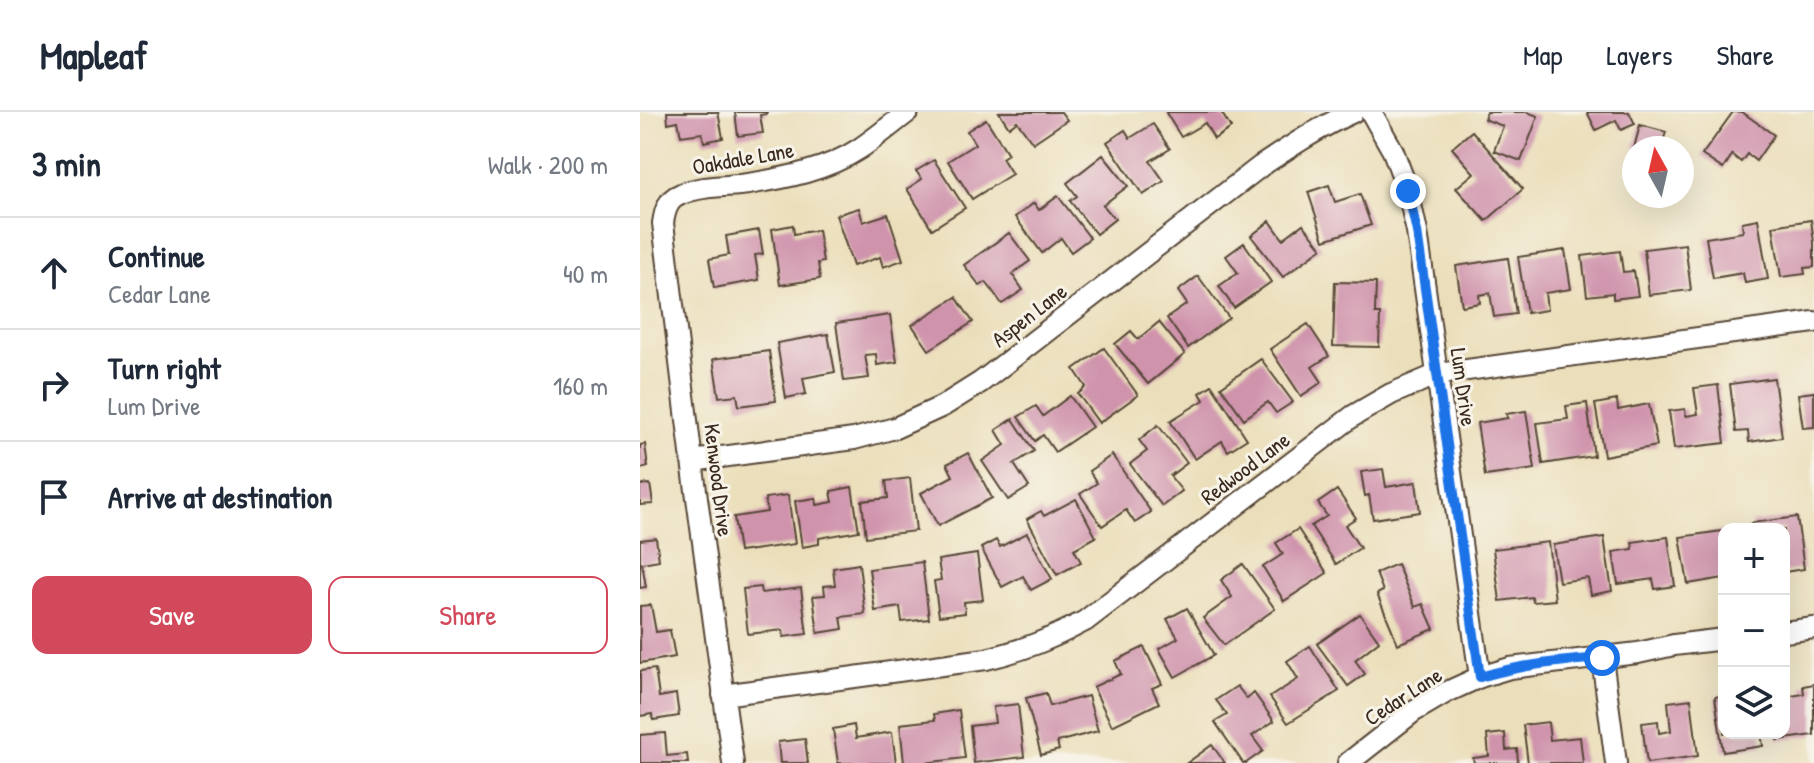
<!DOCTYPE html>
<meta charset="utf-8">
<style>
:root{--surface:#fff;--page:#f2f2f3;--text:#1f2937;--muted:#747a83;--line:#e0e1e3;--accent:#d1495b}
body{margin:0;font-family:"Patrick Hand",sans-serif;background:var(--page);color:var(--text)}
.controls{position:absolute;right:24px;bottom:24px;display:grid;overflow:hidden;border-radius:16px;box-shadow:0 8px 32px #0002}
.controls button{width:72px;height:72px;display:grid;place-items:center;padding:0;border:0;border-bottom:2px solid var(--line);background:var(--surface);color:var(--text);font:40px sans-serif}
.compass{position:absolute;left:982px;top:24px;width:72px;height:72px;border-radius:50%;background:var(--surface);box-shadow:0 8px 32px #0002;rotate:352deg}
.stop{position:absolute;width:24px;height:24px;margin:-18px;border:6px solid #1a73e8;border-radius:50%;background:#fff}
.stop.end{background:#1a73e8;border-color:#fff;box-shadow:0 2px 8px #0008}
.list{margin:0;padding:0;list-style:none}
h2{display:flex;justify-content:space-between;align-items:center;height:104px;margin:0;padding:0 32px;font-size:34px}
h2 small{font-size:26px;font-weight:400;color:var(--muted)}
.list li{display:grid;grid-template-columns:52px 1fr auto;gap:24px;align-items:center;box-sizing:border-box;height:112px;padding:0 32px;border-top:2px solid var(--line)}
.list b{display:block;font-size:30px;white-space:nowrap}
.list p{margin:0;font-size:26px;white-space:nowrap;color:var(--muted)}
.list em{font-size:26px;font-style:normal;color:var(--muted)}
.actions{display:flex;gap:16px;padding:24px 32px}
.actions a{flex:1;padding:18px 0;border:2px solid var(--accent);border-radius:16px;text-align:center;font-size:28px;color:var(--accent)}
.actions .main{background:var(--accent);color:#fff}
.icon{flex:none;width:44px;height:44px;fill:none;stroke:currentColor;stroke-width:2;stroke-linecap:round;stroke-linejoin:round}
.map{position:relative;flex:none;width:1174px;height:651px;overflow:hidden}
header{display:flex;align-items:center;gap:48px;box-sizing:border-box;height:112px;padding:0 40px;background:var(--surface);border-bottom:2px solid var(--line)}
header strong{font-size:38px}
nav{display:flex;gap:44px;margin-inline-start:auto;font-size:28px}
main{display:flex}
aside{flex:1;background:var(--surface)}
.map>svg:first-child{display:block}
</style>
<header>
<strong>Mapleaf</strong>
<nav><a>Map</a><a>Layers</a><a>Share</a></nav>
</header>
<main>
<aside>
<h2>3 min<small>Walk · 200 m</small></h2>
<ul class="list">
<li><svg class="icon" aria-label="ahead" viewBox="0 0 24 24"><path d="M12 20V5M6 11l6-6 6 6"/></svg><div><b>Continue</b><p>Cedar Lane</p></div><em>40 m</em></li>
<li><svg class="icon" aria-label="right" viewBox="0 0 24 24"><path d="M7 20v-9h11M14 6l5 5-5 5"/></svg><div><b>Turn right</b><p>Lum Drive</p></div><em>160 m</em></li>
<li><svg class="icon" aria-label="arrive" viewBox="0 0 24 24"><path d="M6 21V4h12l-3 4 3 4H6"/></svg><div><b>Arrive at destination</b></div></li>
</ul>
<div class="actions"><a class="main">Save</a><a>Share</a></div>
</aside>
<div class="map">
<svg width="1174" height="651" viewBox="0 0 1174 651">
<rect width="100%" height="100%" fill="#f7f3e8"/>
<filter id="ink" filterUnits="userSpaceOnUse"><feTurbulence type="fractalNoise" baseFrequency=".0125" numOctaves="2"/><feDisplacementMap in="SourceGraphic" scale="16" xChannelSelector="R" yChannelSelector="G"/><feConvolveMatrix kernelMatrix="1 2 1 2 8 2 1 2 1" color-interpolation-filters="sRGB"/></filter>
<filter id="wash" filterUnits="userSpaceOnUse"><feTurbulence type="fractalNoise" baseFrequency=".006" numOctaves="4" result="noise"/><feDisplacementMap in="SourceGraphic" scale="32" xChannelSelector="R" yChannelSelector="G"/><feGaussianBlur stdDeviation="1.8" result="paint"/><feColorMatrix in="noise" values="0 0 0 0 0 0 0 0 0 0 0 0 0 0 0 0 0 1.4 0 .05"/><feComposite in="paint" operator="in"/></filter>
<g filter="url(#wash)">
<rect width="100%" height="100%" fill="#ebdfbb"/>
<g id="blocks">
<g fill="#cf93ac">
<path d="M27,0H78L83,26L64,30L62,21L41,24L38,9L28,11Z"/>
<path d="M95,0H127V2L120,3L123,21L98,24Z"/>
<path d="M359,0H421L427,8L393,31L377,9L369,15Z"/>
<path d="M528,0H581L591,16L574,27L565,11L541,25L526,1Z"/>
<path d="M847,0H887L898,4L881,49L854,39L863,14L844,7Z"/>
<path d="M947,0H989L995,12L981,18L976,8L956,18Z"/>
<path d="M1093,0H1102L1134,23L1116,49L1107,42L1101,50L1092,43L1083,57L1062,43Z"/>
<path d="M346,7L368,42L362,46L372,62L332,87L308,49L335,32L327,19Z"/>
<path d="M513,12L530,37L510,49L524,69L503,83L467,30L485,18L490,26Z"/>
<path d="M1000,13L1026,20L1022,33L1030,36H994Z"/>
<path d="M832,19L883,77L846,109L816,76L834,61L812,36Z"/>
<path d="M463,43L488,74L463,93L475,107L456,122L430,89L437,84L427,71Z"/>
<path d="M294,48L325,96L292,117L267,77L282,67L276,59Z"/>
<path d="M689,73L695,90L720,82L731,113L684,128L668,80Z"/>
<path d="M418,84L450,126L431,140L421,126L402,141L375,105L394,91L399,98Z"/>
<path d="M219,96L223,110L248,102L263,148L243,155L240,145L213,154L196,103Z"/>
<path d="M1118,107L1128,167L1105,171L1103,161L1073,166L1066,126L1103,120L1102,110Z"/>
<path d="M1171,108L1174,130V155L1164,156L1165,162L1141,165L1133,114Z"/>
<path d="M630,109L643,127L663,112L682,136L643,165L611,124Z"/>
<path d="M153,113L154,122L178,118L183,150L178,151L180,167L140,173L132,117Z"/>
<path d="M119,118L123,142L115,143L119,168L74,176L69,147L89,143L86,124Z"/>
<path d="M369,121L390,149L372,162L383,178L362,192L346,170L340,174L324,153Z"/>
<path d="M604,131L631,170L594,196L579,174L598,161L586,144Z"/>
<path d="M1045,132L1051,178L1009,183L1004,137Z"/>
<path d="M925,138L931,177L905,181L907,198L887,201L878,145Z"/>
<path d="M980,139L983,160L994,159L998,184L973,187V181L947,184L942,144Z"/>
<path d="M868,146L876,202L854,205L850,181L839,183L840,191L822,194L816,154Z"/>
<path d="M558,164L589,206L548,236L527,206L547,192L538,179Z"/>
<path d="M695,170L736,171L735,202H740L739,235L693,234Z"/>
<path d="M316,185L333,210L289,238L272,213Z"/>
<path d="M250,203L257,250L237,253L236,242L225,243L229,266L204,269L196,211Z"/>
<path d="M519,210L545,242L508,272L475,232L491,219L498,227Z"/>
<path d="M668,212L689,244L672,255L682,270L661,284L630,237Z"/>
<path d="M188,222L195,260L163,266L166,282L146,286L137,231Z"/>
<path d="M464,236L498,283L459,311L438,282L446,275L434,257Z"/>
<path d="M129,239L136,289L99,294L97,283L79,285L73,247Z"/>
<path d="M621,247L653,290L636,301L628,290L604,307L581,275Z"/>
<path d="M1134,266L1142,325L1109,330L1108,319L1096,320L1090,272Z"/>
<path d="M572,273L607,327L588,339L582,329L555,347L530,309L564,288L560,281Z"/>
<path d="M1078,273L1085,331L1034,337L1029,299L1045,297L1046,304L1058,302L1054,276Z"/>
<path d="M1174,280V315L1163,316L1158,282Z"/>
<path d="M430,284L452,315L415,340L403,323L395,329L378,305L396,294L403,304Z"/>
<path d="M977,288L978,298L1009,292L1017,334L964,344L955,292Z"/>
<path d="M947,291L954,344L903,352L897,311L928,307L926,294Z"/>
<path d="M886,299L895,357L845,364L837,311L868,306L866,302Z"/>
<path d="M373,307L394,339L374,352L389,375L368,388L342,349L365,333L356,318Z"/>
<path d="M518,313L547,351L530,364L542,379L522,394L490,352L507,339L499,328Z"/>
<path d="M5,332L8,355L0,357V333Z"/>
<path d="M328,341L352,386L298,414L281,381L313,364L307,352Z"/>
<path d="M472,343L511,400L495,411L486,398L462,414L440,382L457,371L449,359Z"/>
<path d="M743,357L746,375L776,370L780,400L733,407L729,383L725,384L721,360Z"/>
<path d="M270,366L276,419L226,425L222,389L248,386L246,369Z"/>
<path d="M10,372L13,392L0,393V373Z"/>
<path d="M212,375L219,419L179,426V432L162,435L155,389L176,386L177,393L193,390L191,379Z"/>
<path d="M697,378L716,406L705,413L720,436L696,452L671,414L687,404L678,391Z"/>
<path d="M148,383L155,432L99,440L94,405L127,400L125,386Z"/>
<path d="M436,387L456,425L434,437L441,450L417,463L387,407L401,399L404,404Z"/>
<path d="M1157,405L1164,457L1144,460V417H1112L1111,411Z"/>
<path d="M658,417L687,461L644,489L623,455L643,442L636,431Z"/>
<path d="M1082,419L1084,434V466L1048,472L1040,425Z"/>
<path d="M387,421L412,467L391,478L383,464L362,475L341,436L356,428L360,435Z"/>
<path d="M964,425L972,479L951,483L948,466L919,470L913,433Z"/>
<path d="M1028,425L1035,474L1015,477L1013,467L978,472L973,440L993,437L992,430Z"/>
<path d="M16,426L19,448L2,451L6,475L0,476V428Z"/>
<path d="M908,430L915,488L893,490L892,485L860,489L853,437Z"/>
<path d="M337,442L343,488L324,490L325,501L299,504L294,469L301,468L298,448Z"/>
<path d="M282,450L289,507L262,510L260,495L235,499L229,457Z"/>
<path d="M219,452L225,502L201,505L203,517L178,521L173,484L185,483L184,474L195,473L193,456Z"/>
<path d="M603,452L635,497L584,533L563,506L592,485L581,468Z"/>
<path d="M757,452L775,495L783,492L794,517L758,532L737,482L743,479L736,461Z"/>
<path d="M120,475L121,481L161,476L167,522L144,525L143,518L108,522L103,477Z"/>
<path d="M11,493L16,520L30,518L35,545L0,551V494Z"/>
<path d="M547,496L574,543L535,565L519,537L538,526L527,507Z"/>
<path d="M720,502L739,529L715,548L725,562L708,574L677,532Z"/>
<path d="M670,534L699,579L648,611L630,585L658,567L647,549Z"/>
<path d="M504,535L522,572L512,576L519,591L472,614L453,575L481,562L475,549Z"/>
<path d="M15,557L19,585L36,582L39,604L13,608L12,602L0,604V559Z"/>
<path d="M1174,572V623L1138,628L1137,621H1144V585L1164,582L1163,574Z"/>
<path d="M597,574L607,587L614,581L634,609L612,624L623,639L606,651H603L575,610L587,603L576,588Z"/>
<path d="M406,581L410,594L448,584L458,619L417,630L419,638L401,643L386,586Z"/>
<path d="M1084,583V621H1121L1123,634L1083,640L1075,585Z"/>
<path d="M1051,587L1058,644L1007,651L1002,611L1018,609L1019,621L1031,619L1028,590Z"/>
<path d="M378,592L384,645L334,651L330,614L355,611L353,595Z"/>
<path d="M319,598L325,646L284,651H264L260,612L295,608L294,602Z"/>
<path d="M908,610L910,628L940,625L943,651H888L883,613Z"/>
<path d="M214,613L216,626L252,620L256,651H198L193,617Z"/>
<path d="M25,621L27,644L47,642L48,651H0V623Z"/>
<path d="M865,621L866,638L877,637L878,651H834L833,646L849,644L847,623Z"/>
<path d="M165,627L168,651H140L138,630Z"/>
<path d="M572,633L585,651H547Z"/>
</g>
</g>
</g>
<g filter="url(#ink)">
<use href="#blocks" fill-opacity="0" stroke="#554536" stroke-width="2"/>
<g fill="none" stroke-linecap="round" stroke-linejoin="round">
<defs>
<g id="minor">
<path d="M731,0L753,39L768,79L777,120L840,565"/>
<path d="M52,349L214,327L255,316L303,294L341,270L621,54C651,34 680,15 713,0"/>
<path d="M1144,520L1174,516"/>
<path d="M962,546L976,651"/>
<path d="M83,583L346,547C384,538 411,527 445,509L713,304L751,282L798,262L1174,210"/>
<path d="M93,651L52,349L23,111C25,98 28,87 41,82C62,73 87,75 108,72C146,66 187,58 219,37C236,26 252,12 268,0"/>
<path d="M708,651L773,600L807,580L840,565L870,556L998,541L1034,533L1084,527"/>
</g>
</defs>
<use href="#minor" stroke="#554536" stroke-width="24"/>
<use href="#minor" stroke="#fff" stroke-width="20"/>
</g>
</g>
<g fill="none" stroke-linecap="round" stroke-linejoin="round" filter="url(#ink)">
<path stroke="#1a73e8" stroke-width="10" d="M768,79L777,120L840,565C880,553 920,549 962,546"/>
</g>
<g text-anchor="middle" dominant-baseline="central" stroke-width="6" stroke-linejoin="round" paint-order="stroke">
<g font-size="22" fill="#3b2a1e" stroke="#f7f3e8">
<text transform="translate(103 46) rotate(-10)">Oakdale Lane</text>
<text transform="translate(389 203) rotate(-38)">Aspen Lane</text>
<text transform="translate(824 275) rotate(82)">Lum Drive</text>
<text transform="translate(605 356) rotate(-37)">Redwood Lane</text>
<text transform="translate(79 368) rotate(83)">Kenwood Drive</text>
<text transform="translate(763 584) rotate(-33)">Cedar Lane</text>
</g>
</g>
</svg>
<div class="controls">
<button>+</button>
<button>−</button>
<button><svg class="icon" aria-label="layers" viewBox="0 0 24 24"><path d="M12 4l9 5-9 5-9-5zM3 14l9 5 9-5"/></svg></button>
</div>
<svg class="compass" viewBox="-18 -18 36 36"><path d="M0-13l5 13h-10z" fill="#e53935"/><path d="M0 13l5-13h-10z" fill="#747a83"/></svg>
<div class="stop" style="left:962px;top:546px"></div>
<div class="stop end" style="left:768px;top:79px"></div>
</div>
</main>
